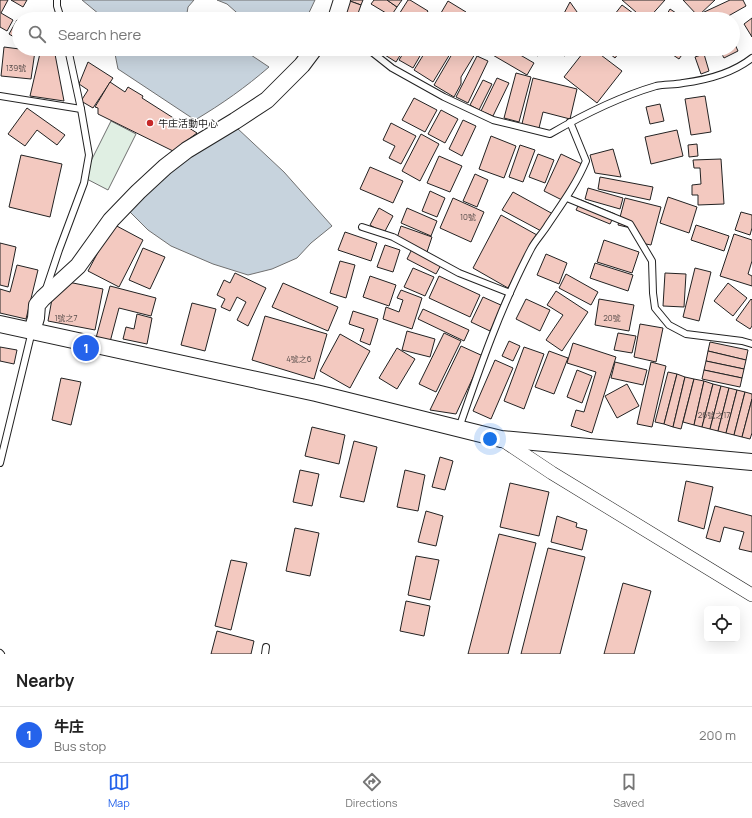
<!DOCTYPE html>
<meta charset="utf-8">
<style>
:root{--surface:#fff;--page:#f2f2f2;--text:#222;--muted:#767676;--line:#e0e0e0;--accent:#2563eb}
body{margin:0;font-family:Manrope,"Noto Sans TC",sans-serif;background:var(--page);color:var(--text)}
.controls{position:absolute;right:12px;bottom:12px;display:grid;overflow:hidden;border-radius:6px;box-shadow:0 4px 16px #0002}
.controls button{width:36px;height:36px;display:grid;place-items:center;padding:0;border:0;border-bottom:1px solid var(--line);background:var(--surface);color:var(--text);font:20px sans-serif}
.you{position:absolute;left:490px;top:439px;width:14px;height:14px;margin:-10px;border:3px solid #fff;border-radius:50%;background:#1a73e8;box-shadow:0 0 0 6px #1a73e833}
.badge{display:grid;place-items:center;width:26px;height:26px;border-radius:50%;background:var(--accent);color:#fff;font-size:13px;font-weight:700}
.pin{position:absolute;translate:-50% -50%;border:2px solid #fff;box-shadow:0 1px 4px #0006}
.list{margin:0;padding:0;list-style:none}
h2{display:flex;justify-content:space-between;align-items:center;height:52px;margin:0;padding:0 16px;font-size:17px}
h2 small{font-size:13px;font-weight:400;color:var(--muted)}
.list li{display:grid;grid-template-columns:26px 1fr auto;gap:12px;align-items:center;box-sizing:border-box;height:56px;padding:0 16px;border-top:1px solid var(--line)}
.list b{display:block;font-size:15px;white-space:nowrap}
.list p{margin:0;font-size:13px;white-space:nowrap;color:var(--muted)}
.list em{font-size:13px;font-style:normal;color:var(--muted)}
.icon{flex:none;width:22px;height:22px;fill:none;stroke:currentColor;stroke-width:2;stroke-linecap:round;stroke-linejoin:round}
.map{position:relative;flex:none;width:752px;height:654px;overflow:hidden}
.search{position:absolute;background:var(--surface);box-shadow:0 4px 16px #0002;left:12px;right:12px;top:12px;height:44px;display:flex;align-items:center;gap:10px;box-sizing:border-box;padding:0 14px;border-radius:22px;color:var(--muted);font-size:15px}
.sheet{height:108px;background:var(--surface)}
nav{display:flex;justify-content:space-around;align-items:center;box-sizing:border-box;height:56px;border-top:1px solid var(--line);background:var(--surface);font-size:11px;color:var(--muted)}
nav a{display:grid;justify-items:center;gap:2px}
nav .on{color:var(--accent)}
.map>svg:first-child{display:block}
</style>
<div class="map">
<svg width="752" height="654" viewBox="0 0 752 654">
<rect width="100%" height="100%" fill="#fff"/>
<path fill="#e0efe3" stroke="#6f6f6f" d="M111,121L136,134L108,190L83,177Z"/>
<g fill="#c7d3dd" stroke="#6f6f6f">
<path d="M82,0H194L188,7L186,19H105Z"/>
<path d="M217,0H315L306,19H244L227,4Z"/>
<path d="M114,49H242L269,67C246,87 222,104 195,120L118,69Z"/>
<path d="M237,128L284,172L332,226L311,243L297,258L272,269L248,275L213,264L171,246L148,230L127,209L170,169Z"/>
</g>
<g fill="#f3c9c0" stroke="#222">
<path d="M0,0H8L1,13L13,20L7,31L0,27Z"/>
<path d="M11,0H27L23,7Z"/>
<path d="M347,0H363L361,5Z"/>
<path d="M347,0L361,5L356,19H335Z"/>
<path d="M374,0H387L397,7L391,16L371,4Z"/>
<path d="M387,0H402L397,7Z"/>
<path d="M408,0H410L428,11L423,19H396Z"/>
<path d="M622,0H665L648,19H644Z"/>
<path d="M683,0H715L698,16Z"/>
<path d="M730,0H743L746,6L723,19H705L702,13Z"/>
<path d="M448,1L466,12L461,19H441L438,18Z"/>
<path d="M570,2L582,19H561Z"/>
<path d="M622,5L641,19H611Z"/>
<path d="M670,9L685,19H664Z"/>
<path d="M752,18V37L744,24Z"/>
<path d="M17,20L19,21V40L9,34Z"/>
<path d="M733,40L738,51L724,58L719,49H733Z"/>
<path d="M4,47L35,51L31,79L1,76Z"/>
<path d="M41,49H54L64,101L30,96Z"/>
<path d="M378,49H404L396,62L377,50Z"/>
<path d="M406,49H424L413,68L399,60Z"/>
<path d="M427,49H453L433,82L414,70Z"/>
<path d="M455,49H478L461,77V84L454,97L434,85Z"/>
<path d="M494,49H510L534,63L527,75L491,54Z"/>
<path d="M525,49H542L538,56Z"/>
<path d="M551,49H569L565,56Z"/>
<path d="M586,49H593L622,71L597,103L564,77Z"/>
<path d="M604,49H622L615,58Z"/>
<path d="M669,49H686L679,59L667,51Z"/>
<path d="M704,54L709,71L701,74L695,57Z"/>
<path d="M477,56L488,61L468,103L456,97Z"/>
<path d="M88,62L113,78L93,108L81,101L88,90L79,84Z"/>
<path d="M516,73L531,77L519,122L504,118Z"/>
<path d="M497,78L509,83L493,116L481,111Z"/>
<path d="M533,78L577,89L570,119L543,112L538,132L521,128Z"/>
<path d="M483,80L492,84L479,110L470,105Z"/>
<path d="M110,82L125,92L128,87L143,96L142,98L197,133L173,151L98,114V108L95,107Z"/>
<path d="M705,96L711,132L691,135L685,99Z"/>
<path d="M414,98L437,110L425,132L402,120Z"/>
<path d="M660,104L664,121L650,124L646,107Z"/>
<path d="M27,108L65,135L57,145L37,130L25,146L8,134Z"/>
<path d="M441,110L458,119L445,143L428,134Z"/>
<path d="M463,120L476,126L462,156L449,149Z"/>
<path d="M391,123L416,136L401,164L389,158L395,146L383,140Z"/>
<path d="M677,130L683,156L651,164L645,137Z"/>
<path d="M421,134L439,144L420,181L402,171Z"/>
<path d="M491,136L516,146L504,178L479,169Z"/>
<path d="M697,144L698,156L689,157L688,145Z"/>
<path d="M520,145L535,150L523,182L509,177Z"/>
<path d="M613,149L621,177L595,173L590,155Z"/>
<path d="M538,154L554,160L545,183L529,177Z"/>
<path d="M561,154L582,164L564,201L544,191Z"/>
<path d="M21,155L62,164L50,217L9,207Z"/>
<path d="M439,156L462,166L450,192L427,183Z"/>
<path d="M721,159L724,204L698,205V195H692V185L701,184L700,168H694L693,160Z"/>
<path d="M370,167L403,181L393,203L360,189Z"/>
<path d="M475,174L488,180L477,207L463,201Z"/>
<path d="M600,177L653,187L650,200L598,189Z"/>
<path d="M588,188L623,198L620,209L585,199Z"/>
<path d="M430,191L445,198L437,217L422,211Z"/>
<path d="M513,192L553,214L543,232L502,210Z"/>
<path d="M668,197L697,207L689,233L660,223Z"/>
<path d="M453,198L484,212L471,242L440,228Z"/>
<path d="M625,198L661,207L651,245L641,243L635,229L618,225Z"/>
<path d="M581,200L615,214L610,224L576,210Z"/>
<path d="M379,208L393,216L384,233L370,225Z"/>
<path d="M407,208L437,221L431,236L401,223Z"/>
<path d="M741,212L752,215V228L750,235L735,230Z"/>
<path d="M501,215L537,235L508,288L473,268Z"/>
<path d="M113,224L143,240L119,287L88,271Z"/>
<path d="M696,225L729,236L724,251L691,240Z"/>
<path d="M401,226L432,237L427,252L396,241Z"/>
<path d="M345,232L377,243L371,261L338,250Z"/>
<path d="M734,234L752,240V261L748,274L752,276V286L720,276Z"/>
<path d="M604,240L639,252L632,273L597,262Z"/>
<path d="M0,243L16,247L8,287L0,285Z"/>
<path d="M385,245L400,250L393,272L377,267Z"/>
<path d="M143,248L165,257L150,289L129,280Z"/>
<path d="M412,249L441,265L436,274L407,259Z"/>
<path d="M546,254L567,263L559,284L537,275Z"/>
<path d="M340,261L355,265L346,298L330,293Z"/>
<path d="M595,263L633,275L628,291L590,278Z"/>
<path d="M17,265L38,270L26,319L0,313V289L10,292Z"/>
<path d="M413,268L434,277L425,296L404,287Z"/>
<path d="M695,268L711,272L699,321L683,317Z"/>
<path d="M235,273L266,288L248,326L237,320L246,302L237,297L230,311L221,307L225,299L217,295L224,280L230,283Z"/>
<path d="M665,273L686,274L684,307L663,306Z"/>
<path d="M566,274L598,292L591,305L559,288Z"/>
<path d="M370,276L396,285L389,306L363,297Z"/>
<path d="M439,276L480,295L470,317L429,298Z"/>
<path d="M68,282L103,289L95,330L48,321L52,299Z"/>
<path d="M283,283L338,307L328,331L272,307Z"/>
<path d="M728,283L747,298L733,316L714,301Z"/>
<path d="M110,286L156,298L151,316L119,308L110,342L96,338Z"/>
<path d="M401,290L422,298L412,329L383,319L386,307L399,312L403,300L397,298Z"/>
<path d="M556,291L588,312L562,351L546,340L563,315L547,305Z"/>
<path d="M483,297L503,306L490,331L471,322Z"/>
<path d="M526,299L550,310L540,331L516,319Z"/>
<path d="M599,299L634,305L629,331L595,325Z"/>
<path d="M751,299L752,300V326L750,329L736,320Z"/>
<path d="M192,303L216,309L205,351L181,345Z"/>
<path d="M423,309L469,330L464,341L418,319Z"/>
<path d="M353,311L378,319L370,345L360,341L364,329L349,324Z"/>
<path d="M137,314L152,318L147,344L123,339L126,327L134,329Z"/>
<path d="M265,316L327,334L314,379L252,360Z"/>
<path d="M640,324L663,328L656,362L634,357Z"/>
<path d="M407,331L435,339L430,357L402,350Z"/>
<path d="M444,333L461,341L436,392L419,384Z"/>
<path d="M618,333L636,336L632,353L614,350Z"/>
<path d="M340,334L370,351L350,388L320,371Z"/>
<path d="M509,341L520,346L513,361L502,356Z"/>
<path d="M710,342L748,350L746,360L708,351Z"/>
<path d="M573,343L616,357L592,433L571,426L576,410L584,412L596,372L567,363Z"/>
<path d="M461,346L483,356L456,414L430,410Z"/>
<path d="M0,347L17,350L14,364L0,361Z"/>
<path d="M524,347L544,354L524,409L504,401Z"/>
<path d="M397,348L415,359L397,389L379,378Z"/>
<path d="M549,351L568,358L554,394L535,387Z"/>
<path d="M708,351L746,360L744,369L706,361Z"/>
<path d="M495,360L513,368L491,419L473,411Z"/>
<path d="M706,361L744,369L742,378L704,370Z"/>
<path d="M615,362L647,370L643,385L611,378Z"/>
<path d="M651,362L666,366L652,427L637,424Z"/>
<path d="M577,370L592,376L582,403L567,397Z"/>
<path d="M704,370L742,378L740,387L702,379Z"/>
<path d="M668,372L677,374L664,424L655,422Z"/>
<path d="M677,374L685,377L673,427L664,424Z"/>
<path d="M685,377L694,379L681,429L673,427Z"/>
<path d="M61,378L81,382L71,425L52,420Z"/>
<path d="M694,379L704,381L694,425L683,422Z"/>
<path d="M704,381L713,384L702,427L694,425Z"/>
<path d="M627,384L639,406L617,418L605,396Z"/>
<path d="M713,384L721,386L710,429L702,427Z"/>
<path d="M721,386L729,388L718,431L710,429Z"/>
<path d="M729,388L737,390L726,433L718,431Z"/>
<path d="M737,390L745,392L734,435L726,433Z"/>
<path d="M745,392L752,394V399L742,437L734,435Z"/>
<path d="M752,399V433L750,439L742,437Z"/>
<path d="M312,427L345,435L339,464L305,456Z"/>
<path d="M354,441L377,447L364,502L340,497Z"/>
<path d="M440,457L453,461L445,490L432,487Z"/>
<path d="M300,470L319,474L312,506L293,502Z"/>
<path d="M405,470L425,475L418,511L397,507Z"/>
<path d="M686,481L713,487L704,529L678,521Z"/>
<path d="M510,483L549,492L539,536L500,527Z"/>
<path d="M715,506L752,516V552L739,549L744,532L724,527L720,542L706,538Z"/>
<path d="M426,511L443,516L436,546L418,542Z"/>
<path d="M557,516L577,523L576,527L587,530L582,550L551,542Z"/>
<path d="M295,528L319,533L310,576L286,571Z"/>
<path d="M499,534L536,543L508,654H468Z"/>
<path d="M548,548L585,557L560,654H521Z"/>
<path d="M416,556L439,560L430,600L408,595Z"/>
<path d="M231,560L247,563L231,630L215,626Z"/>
<path d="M623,583L651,591L634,654H604Z"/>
<path d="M406,601L430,606L424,636L400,631Z"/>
<path d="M217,631L254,641L251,654H211Z"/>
</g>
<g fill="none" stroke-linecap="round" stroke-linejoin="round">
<defs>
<g id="service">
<path d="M57,0V6L61,19"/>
<path d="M368,49L392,68L444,97L493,120L550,134C581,116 622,96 656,86C665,84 674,85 683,83C707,80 733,73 752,58"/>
<path d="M0,96L81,109"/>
<path d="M567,198L630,224L652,261L653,293L655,308L669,325L686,334L742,341L752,344"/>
<path d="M362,227L393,237L459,273L510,293"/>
<path d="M46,289L59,250L84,183L89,155L81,109L68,49"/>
<path d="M459,428C480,367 501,306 531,249C535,241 542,234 547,226C561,205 576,185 586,161L570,122"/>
<path d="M0,463L32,331"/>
<path d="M0,653L1,654"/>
<path d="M265,654L266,647"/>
</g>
<path id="minor" d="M501,439L552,473L752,595"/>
<g id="tertiary">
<path d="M336,19L342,0"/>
<path d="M0,324L316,393L501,439L752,462"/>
<path d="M32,331L36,318L37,305L43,298L78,266L111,220L138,192L165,167L187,150L235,121L267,100L302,65L314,49"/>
</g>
</defs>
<use href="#service" stroke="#222" stroke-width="8"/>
<use href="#minor" stroke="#222" stroke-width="14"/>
<use href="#tertiary" stroke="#222" stroke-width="18"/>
<use href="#service" stroke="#fff" stroke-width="6"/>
<use href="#minor" stroke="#fff" stroke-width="13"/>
<use href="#tertiary" stroke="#fff" stroke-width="16"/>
</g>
<circle fill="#c62828" stroke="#fff" stroke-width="1.5" cx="150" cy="123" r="4"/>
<g text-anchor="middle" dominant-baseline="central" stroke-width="3" stroke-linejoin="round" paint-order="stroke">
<g font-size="8" fill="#564c4a">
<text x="16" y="67">139號</text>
<text x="468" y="216">10號</text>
<text x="66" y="317">1號之7</text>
<text x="612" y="317">20號</text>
<text x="299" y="358">4號之6</text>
<text x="714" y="414">26號之17</text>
</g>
<g font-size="10" fill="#222" stroke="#fff" text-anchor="start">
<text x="158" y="123">牛庄活動中心</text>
</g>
</g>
</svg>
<div class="controls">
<button><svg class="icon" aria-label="locate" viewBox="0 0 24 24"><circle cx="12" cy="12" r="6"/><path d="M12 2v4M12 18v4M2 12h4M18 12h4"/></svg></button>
</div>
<div class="you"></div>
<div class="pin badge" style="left:86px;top:348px">1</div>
<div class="search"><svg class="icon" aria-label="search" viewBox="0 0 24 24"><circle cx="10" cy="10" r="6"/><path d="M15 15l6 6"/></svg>Search here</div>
</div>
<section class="sheet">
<h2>Nearby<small></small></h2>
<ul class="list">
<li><span class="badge">1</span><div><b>牛庄</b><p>Bus stop</p></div><em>200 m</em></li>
</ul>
</section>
<nav>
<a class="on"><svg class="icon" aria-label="map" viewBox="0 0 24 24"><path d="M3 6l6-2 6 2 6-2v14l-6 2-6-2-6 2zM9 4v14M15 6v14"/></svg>Map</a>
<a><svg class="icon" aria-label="directions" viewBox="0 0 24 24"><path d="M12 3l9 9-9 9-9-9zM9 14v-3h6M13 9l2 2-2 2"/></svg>Directions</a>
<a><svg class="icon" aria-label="saved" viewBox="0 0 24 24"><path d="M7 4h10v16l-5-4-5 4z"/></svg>Saved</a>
</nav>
